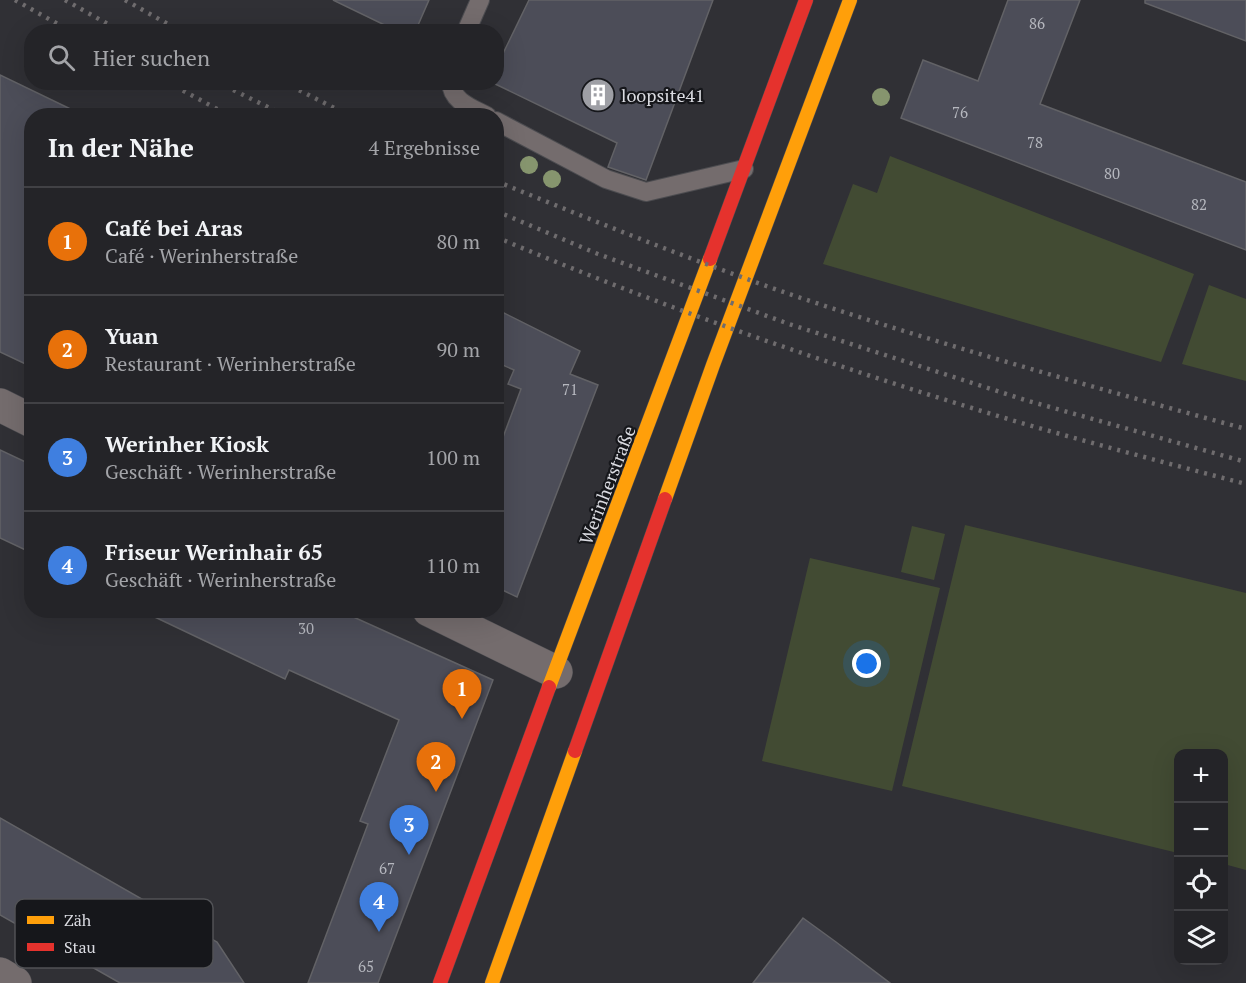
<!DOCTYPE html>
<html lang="de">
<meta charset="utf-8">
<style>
:root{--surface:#242428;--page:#2c2c30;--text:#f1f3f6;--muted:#a3a4a8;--line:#414145;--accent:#9e9fa5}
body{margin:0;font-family:"PT Serif",serif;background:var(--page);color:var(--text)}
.controls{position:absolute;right:18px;bottom:18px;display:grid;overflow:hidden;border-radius:12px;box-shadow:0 6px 24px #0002}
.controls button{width:54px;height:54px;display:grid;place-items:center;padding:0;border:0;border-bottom:2px solid var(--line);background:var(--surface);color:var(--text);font:30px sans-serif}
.you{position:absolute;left:867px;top:664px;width:21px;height:21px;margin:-15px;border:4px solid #fff;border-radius:50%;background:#1a73e8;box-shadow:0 0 0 9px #1a73e833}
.badge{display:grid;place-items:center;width:39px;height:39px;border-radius:50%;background:var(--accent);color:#fff;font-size:20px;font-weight:700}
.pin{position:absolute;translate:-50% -50px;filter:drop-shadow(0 2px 3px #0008)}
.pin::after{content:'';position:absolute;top:32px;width:21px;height:18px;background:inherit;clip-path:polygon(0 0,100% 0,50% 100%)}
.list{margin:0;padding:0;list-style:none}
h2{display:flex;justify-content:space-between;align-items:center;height:78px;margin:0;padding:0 24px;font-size:26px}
h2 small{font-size:20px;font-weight:400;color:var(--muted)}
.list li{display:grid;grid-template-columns:39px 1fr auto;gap:18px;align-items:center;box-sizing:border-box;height:108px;padding:0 24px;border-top:2px solid var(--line)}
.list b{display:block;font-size:22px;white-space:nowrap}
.list p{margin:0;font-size:20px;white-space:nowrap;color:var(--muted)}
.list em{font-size:20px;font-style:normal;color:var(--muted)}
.icon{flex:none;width:33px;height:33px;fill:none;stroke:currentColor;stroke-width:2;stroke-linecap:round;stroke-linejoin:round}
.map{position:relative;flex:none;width:1246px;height:983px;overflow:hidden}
.search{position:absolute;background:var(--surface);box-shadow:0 6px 24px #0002;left:24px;top:24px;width:480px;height:66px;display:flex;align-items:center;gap:15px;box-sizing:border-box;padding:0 21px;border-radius:24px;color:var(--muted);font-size:22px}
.panel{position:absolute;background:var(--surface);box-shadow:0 6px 24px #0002;left:24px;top:108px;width:480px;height:510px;border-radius:24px}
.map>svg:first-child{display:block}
</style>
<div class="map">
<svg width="1246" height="983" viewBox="0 0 1246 983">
<rect width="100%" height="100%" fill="#303035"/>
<g fill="#424b33">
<path d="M890,156L1194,274L1161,362L823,264L853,184L877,193Z"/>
<path d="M1209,285L1246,299V381L1182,364Z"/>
<path d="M965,525L1246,593V870L1224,864V754H1178V853L902,786Z"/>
<path d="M912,526L945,534L934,580L901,572Z"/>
<path d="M810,558L940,588L892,791L762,761Z"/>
</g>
<g fill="#4c4d58" stroke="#626266" stroke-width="1.5">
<path d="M333,0H429L415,32H399Z"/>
<path d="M529,0H713L646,180L608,167L617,143L491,82H496V68Z"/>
<path d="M1008,0H1080L1040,104L1246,182V250L901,118L923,60L978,81Z"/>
<path d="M1145,0H1246V41L1145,3Z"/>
<path d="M0,75L85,116H32V367L0,352Z"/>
<path d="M496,309L580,351L570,374L598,385L517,597L496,587V456L521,389L508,384L514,370L496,362Z"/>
<path d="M0,450L32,465V553L0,538Z"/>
<path d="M140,610H338L493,680L378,983H308L368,824L360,821L399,720L289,670L285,679Z"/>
<path d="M0,818L217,942L244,983H120L0,915Z"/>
<path d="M803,918L836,942L890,983H753Z"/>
</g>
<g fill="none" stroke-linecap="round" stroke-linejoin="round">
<defs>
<g id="lane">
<path d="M466,32L480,0"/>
<path d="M451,82C451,101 472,108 487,116"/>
<path d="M496,121L606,179L646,192L744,169"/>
</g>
<g id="street">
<path d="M0,405L32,421"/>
<path d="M429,610L556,672"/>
<path d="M0,974L15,983"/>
</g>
<g id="slow">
<path d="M665,499L713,365L850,0"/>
<path d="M549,687L710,259"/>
<path d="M492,983L575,751"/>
</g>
<g id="jam">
<path d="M710,259L806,0"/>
<path d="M575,751L665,499"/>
<path d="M440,983L549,687"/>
</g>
</defs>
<use href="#lane" stroke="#4c4c50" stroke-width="20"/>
<use href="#street" stroke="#4c4c50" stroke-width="34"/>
<use href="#slow" stroke="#4c4c50" stroke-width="15"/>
<use href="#jam" stroke="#4c4c50" stroke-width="15"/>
<use href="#lane" stroke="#746c6d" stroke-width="18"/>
<use href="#street" stroke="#746c6d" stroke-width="33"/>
<use href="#slow" stroke="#ff9f0a" stroke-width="14"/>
<use href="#jam" stroke="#e5322d" stroke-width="14"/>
<g stroke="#6f6c6e" stroke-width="4.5" stroke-dasharray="3 6" stroke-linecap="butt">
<path d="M15,0L72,32"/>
<path d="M65,0L122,32"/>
<path d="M125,0L182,32"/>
<path d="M167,82L230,116"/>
<path d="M217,82L286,116"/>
<path d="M283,82L350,116"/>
<path d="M496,181C596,222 696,262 798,297C945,346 1096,388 1246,429"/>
<path d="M496,211L598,254L789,324L1025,400L1246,462"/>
<path d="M496,237C666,309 841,369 1018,422C1094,444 1170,464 1246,484"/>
</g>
</g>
<g fill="#86956e">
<circle cx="881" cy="97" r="9"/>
<circle cx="529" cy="165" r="9"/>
<circle cx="552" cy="179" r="9"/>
</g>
<defs>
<symbol id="building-disc" viewBox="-11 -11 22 22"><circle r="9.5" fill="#9e9fa5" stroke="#16171b"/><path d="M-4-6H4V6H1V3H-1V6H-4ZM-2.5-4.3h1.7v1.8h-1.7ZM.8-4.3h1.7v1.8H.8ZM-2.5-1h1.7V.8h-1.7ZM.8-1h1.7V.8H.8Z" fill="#fff"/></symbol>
</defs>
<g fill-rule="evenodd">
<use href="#building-disc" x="579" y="76" width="38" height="38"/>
</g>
<g text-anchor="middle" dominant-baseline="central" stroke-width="4.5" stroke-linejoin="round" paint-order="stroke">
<g font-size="15" fill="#b6b8bf">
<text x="1037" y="23">86</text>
<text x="960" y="112">76</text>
<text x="1035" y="142">78</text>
<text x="1112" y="173">80</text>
<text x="1199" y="204">82</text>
<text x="570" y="389">71</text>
<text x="306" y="628">30</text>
<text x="387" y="868">67</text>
<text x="366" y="966">65</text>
</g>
<g font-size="18" fill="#dadbe1" stroke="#16171b" text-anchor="start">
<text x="621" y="95">loopsite41</text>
</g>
<g font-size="18" fill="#dadbe1" stroke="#16171b">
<text transform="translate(607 485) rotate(-69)">Werinherstraße</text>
</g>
</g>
<rect x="15" y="899" width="198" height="69" rx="9" fill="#16171b" stroke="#515256" stroke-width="1.5"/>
<rect x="27" y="916" width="27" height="8" fill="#ff9f0a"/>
<rect x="27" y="943" width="27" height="8" fill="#e5322d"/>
<g font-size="16" fill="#dadbe1">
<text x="64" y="926">Zäh</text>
<text x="64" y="953">Stau</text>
</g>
</svg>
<div class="controls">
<button>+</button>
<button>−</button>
<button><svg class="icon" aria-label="locate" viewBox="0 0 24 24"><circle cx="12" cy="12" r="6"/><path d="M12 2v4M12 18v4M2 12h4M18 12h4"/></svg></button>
<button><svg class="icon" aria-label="layers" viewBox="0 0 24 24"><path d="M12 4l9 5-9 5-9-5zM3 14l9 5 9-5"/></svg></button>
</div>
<div class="you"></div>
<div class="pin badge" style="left:462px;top:719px;background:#e8710a">1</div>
<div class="pin badge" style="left:436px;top:792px;background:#e8710a">2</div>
<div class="pin badge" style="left:409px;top:855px;background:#3f7fe0">3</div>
<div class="pin badge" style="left:379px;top:932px;background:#3f7fe0">4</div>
<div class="search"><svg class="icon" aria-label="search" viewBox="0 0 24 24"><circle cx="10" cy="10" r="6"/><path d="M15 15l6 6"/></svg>Hier suchen</div>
<section class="panel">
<h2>In der Nähe<small>4 Ergebnisse</small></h2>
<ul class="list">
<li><span class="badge" style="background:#e8710a">1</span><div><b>Café bei Aras</b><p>Café · Werinherstraße</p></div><em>80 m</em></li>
<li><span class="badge" style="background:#e8710a">2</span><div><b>Yuan</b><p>Restaurant · Werinherstraße</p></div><em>90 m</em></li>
<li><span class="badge" style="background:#3f7fe0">3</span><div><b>Werinher Kiosk</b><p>Geschäft · Werinherstraße</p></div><em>100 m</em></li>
<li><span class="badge" style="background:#3f7fe0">4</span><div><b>Friseur Werinhair 65</b><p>Geschäft · Werinherstraße</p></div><em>110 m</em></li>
</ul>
</section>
</div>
